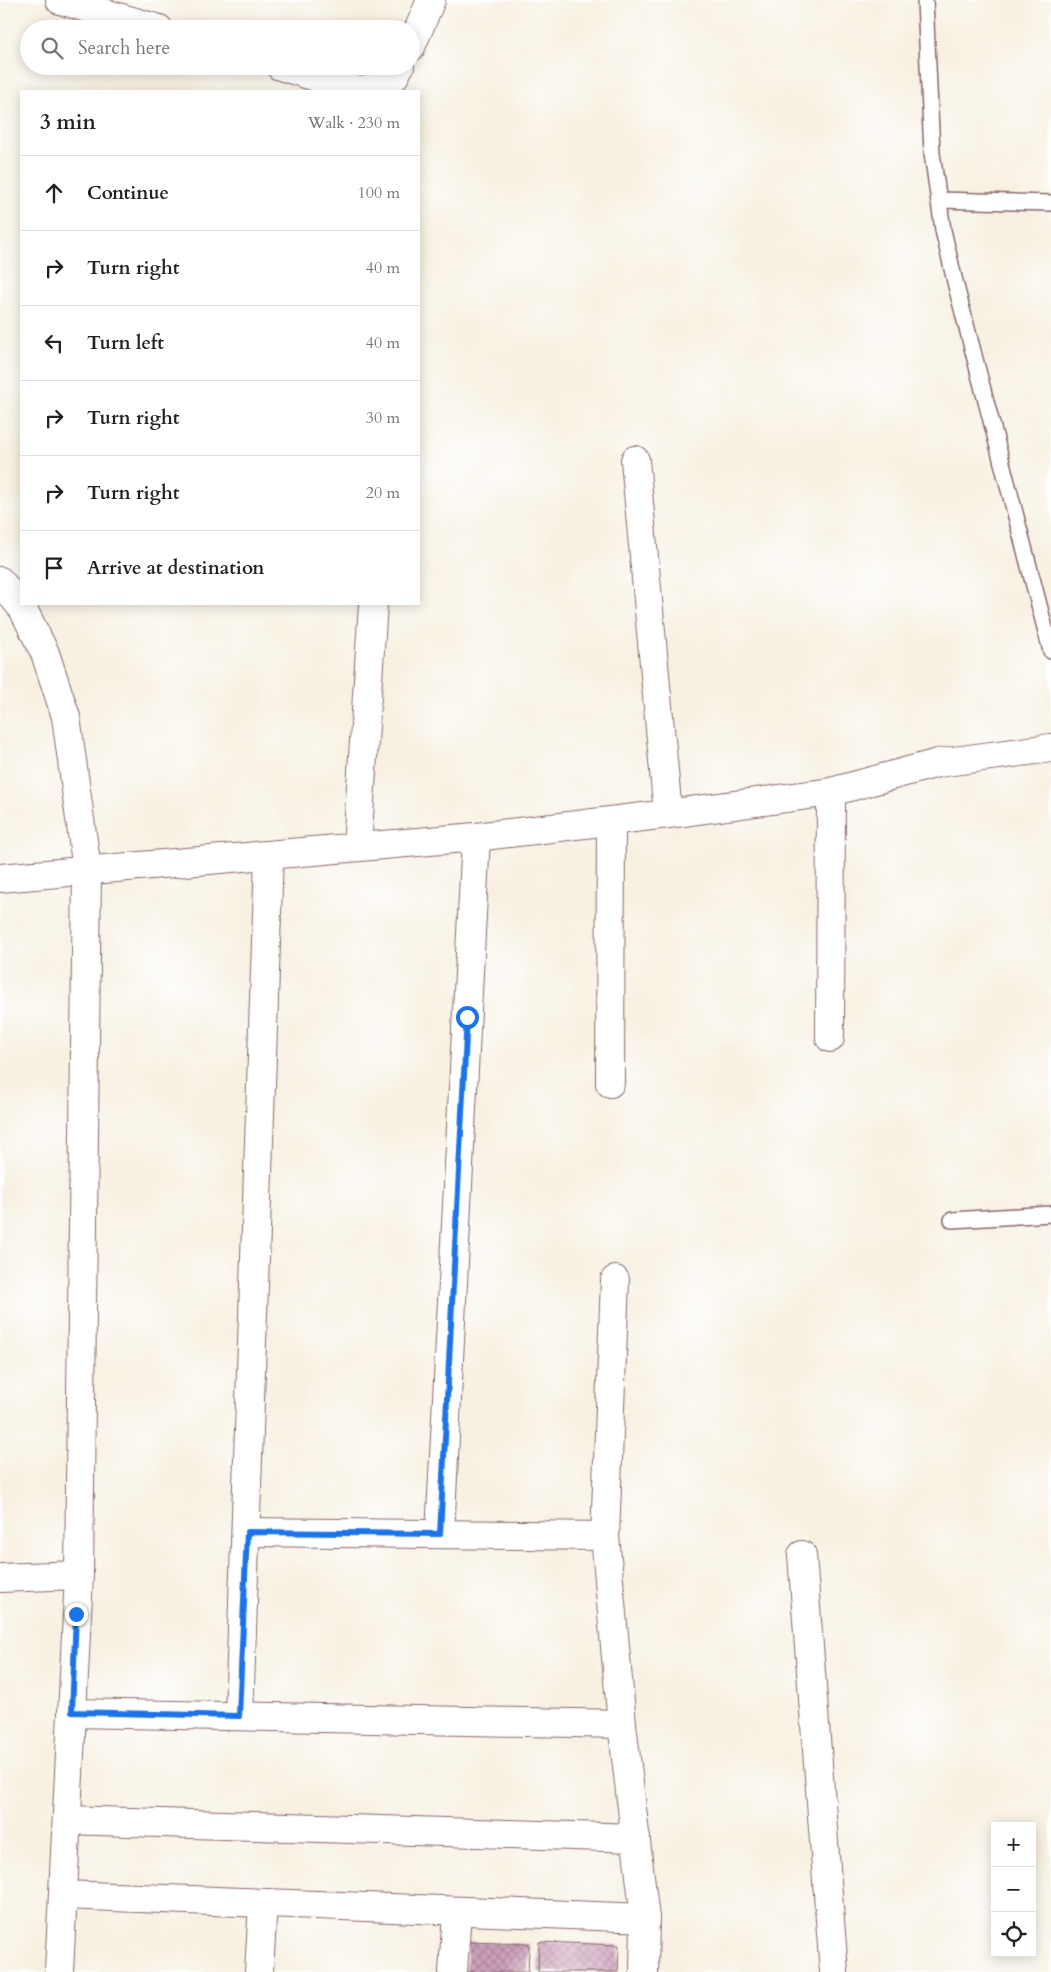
<!DOCTYPE html>
<meta charset="utf-8">
<style>
:root{--surface:#fff;--page:#f2f2f2;--text:#202124;--muted:#757577;--line:#e0e0e0}
body{margin:0;font-family:Cardo,serif;background:var(--page);color:var(--text)}
.controls{position:absolute;right:15px;bottom:15px;display:grid;overflow:hidden;border-radius:0px;box-shadow:0 2px 12px #0003}
.controls button{width:45px;height:45px;display:grid;place-items:center;padding:0;border:0;border-bottom:1px solid var(--line);background:var(--surface);color:var(--text);font:25px sans-serif}
.stop{position:absolute;width:15px;height:15px;margin:-11px;border:4px solid #1a73e8;border-radius:50%;background:#fff}
.stop.end{background:#1a73e8;border-color:#fff;box-shadow:0 1px 5px #0008}
.list{margin:0;padding:0;list-style:none}
h2{display:flex;justify-content:space-between;align-items:center;height:65px;margin:0;padding:0 20px;font-size:21px}
h2 small{font-size:16px;font-weight:400;color:var(--muted)}
.list li{display:grid;grid-template-columns:32px 1fr auto;gap:15px;align-items:center;box-sizing:border-box;height:75px;padding:0 20px;border-top:1px solid var(--line)}
.list b{display:block;font-size:19px;white-space:nowrap}
.list em{font-size:16px;font-style:normal;color:var(--muted)}
.icon{flex:none;width:28px;height:28px;fill:none;stroke:currentColor;stroke-width:2;stroke-linecap:round;stroke-linejoin:round}
.map{position:relative;flex:none;width:1051px;height:1972px;overflow:hidden}
.search{position:absolute;background:var(--surface);box-shadow:0 2px 12px #0003;left:20px;top:20px;width:400px;height:55px;display:flex;align-items:center;gap:12px;box-sizing:border-box;padding:0 18px;border-radius:28px;color:var(--muted);font-size:19px}
.panel{position:absolute;background:var(--surface);box-shadow:0 2px 12px #0003;left:20px;top:90px;width:400px;height:515px;border-radius:0px}
.map>svg:first-child{display:block}
</style>
<div class="map">
<svg width="1051" height="1972" viewBox="0 0 1051 1972">
<defs>
<pattern id="building-cross-hatch" width="8" height="8" patternUnits="userSpaceOnUse" patternTransform="scale(1.25)"><rect width="8" height="8" fill="#cea0bb"/><path d="M0 0l8 8M0 8l8-8" fill="none" stroke="#a98298"/></pattern>
</defs>
<rect width="100%" height="100%" fill="#fff"/>
<filter id="ink" filterUnits="userSpaceOnUse"><feTurbulence type="fractalNoise" baseFrequency=".02" numOctaves="2"/><feDisplacementMap in="SourceGraphic" scale="10" xChannelSelector="R" yChannelSelector="G"/><feConvolveMatrix kernelMatrix="1 2 1 2 8 2 1 2 1" color-interpolation-filters="sRGB"/></filter>
<filter id="wash" filterUnits="userSpaceOnUse"><feTurbulence type="fractalNoise" baseFrequency=".0096" numOctaves="4" result="noise"/><feDisplacementMap in="SourceGraphic" scale="20" xChannelSelector="R" yChannelSelector="G"/><feGaussianBlur stdDeviation="1.12" result="paint"/><feColorMatrix in="noise" values="0 0 0 0 0 0 0 0 0 0 0 0 0 0 0 0 0 1.4 0 .05"/><feComposite in="paint" operator="in"/></filter>
<g filter="url(#wash)">
<rect width="100%" height="100%" fill="#f8f1e2"/>
<g id="blocks">
<g fill="url(#building-cross-hatch)">
<path d="M467,1942L529,1944L528,1972H466Z"/>
<path d="M539,1942L619,1945L618,1972H538Z"/>
</g>
</g>
</g>
<g filter="url(#ink)">
<use href="#blocks" fill-opacity="0" stroke="#87686b" stroke-width="1"/>
<g fill="none" stroke-linecap="round" stroke-linejoin="round">
<defs>
<g id="service">
<path d="M925,0L932,153L943,230L956,286L1051,651"/>
<path d="M939,200L1051,203"/>
<path d="M952,1220L1051,1214"/>
</g>
<g id="minor">
<path d="M60,0L159,29"/>
<path d="M411,47L431,0"/>
<path d="M280,66L360,91L379,87L394,77L400,66"/>
<path d="M635,460L668,814"/>
<path d="M0,581L23,609L45,653L66,717L87,870L79,1575L59,1972"/>
<path d="M357,847L373,604"/>
<path d="M0,878L476,837L668,814L831,792L938,763L1051,748"/>
<path d="M830,1038L831,792"/>
<path d="M610,1083L611,821"/>
<path d="M615,1280L605,1536L622,1724L645,1918L644,1972"/>
<path d="M247,1532L605,1536"/>
<path d="M440,1534L476,837"/>
<path d="M802,1555L834,1972"/>
<path d="M0,1578L79,1575"/>
<path d="M72,1713L622,1724"/>
<path d="M239,1716L269,856"/>
<path d="M67,1820L636,1838"/>
<path d="M63,1895L645,1918"/>
<path d="M259,1972L263,1903"/>
<path d="M453,1972L457,1911"/>
</g>
</defs>
<use href="#service" stroke="#87686b" stroke-width="18"/>
<use href="#minor" stroke="#87686b" stroke-width="30"/>
<use href="#service" stroke="#fff" stroke-width="15"/>
<use href="#minor" stroke="#fff" stroke-width="28"/>
</g>
</g>
<g fill="none" stroke-linecap="round" stroke-linejoin="round" filter="url(#ink)">
<path stroke="#1a73e8" stroke-width="6" d="M76,1614L72,1712L239,1716L247,1532L440,1534L467,1017"/>
</g>
</svg>
<div class="controls">
<button>+</button>
<button>−</button>
<button><svg class="icon" aria-label="locate" viewBox="0 0 24 24"><circle cx="12" cy="12" r="6"/><path d="M12 2v4M12 18v4M2 12h4M18 12h4"/></svg></button>
</div>
<div class="stop" style="left:467px;top:1017px"></div>
<div class="stop end" style="left:76px;top:1614px"></div>
<div class="search"><svg class="icon" aria-label="search" viewBox="0 0 24 24"><circle cx="10" cy="10" r="6"/><path d="M15 15l6 6"/></svg>Search here</div>
<section class="panel">
<h2>3 min<small>Walk · 230 m</small></h2>
<ul class="list">
<li><svg class="icon" aria-label="ahead" viewBox="0 0 24 24"><path d="M12 20V5M6 11l6-6 6 6"/></svg><div><b>Continue</b></div><em>100 m</em></li>
<li><svg class="icon" aria-label="right" viewBox="0 0 24 24"><path d="M7 20v-9h11M14 6l5 5-5 5"/></svg><div><b>Turn right</b></div><em>40 m</em></li>
<li><svg class="icon" aria-label="left" viewBox="0 0 24 24"><path d="M17 20v-9H6M10 6l-5 5 5 5"/></svg><div><b>Turn left</b></div><em>40 m</em></li>
<li><svg class="icon" aria-label="right" viewBox="0 0 24 24"><path d="M7 20v-9h11M14 6l5 5-5 5"/></svg><div><b>Turn right</b></div><em>30 m</em></li>
<li><svg class="icon" aria-label="right" viewBox="0 0 24 24"><path d="M7 20v-9h11M14 6l5 5-5 5"/></svg><div><b>Turn right</b></div><em>20 m</em></li>
<li><svg class="icon" aria-label="arrive" viewBox="0 0 24 24"><path d="M6 21V4h12l-3 4 3 4H6"/></svg><div><b>Arrive at destination</b></div></li>
</ul>
</section>
</div>
